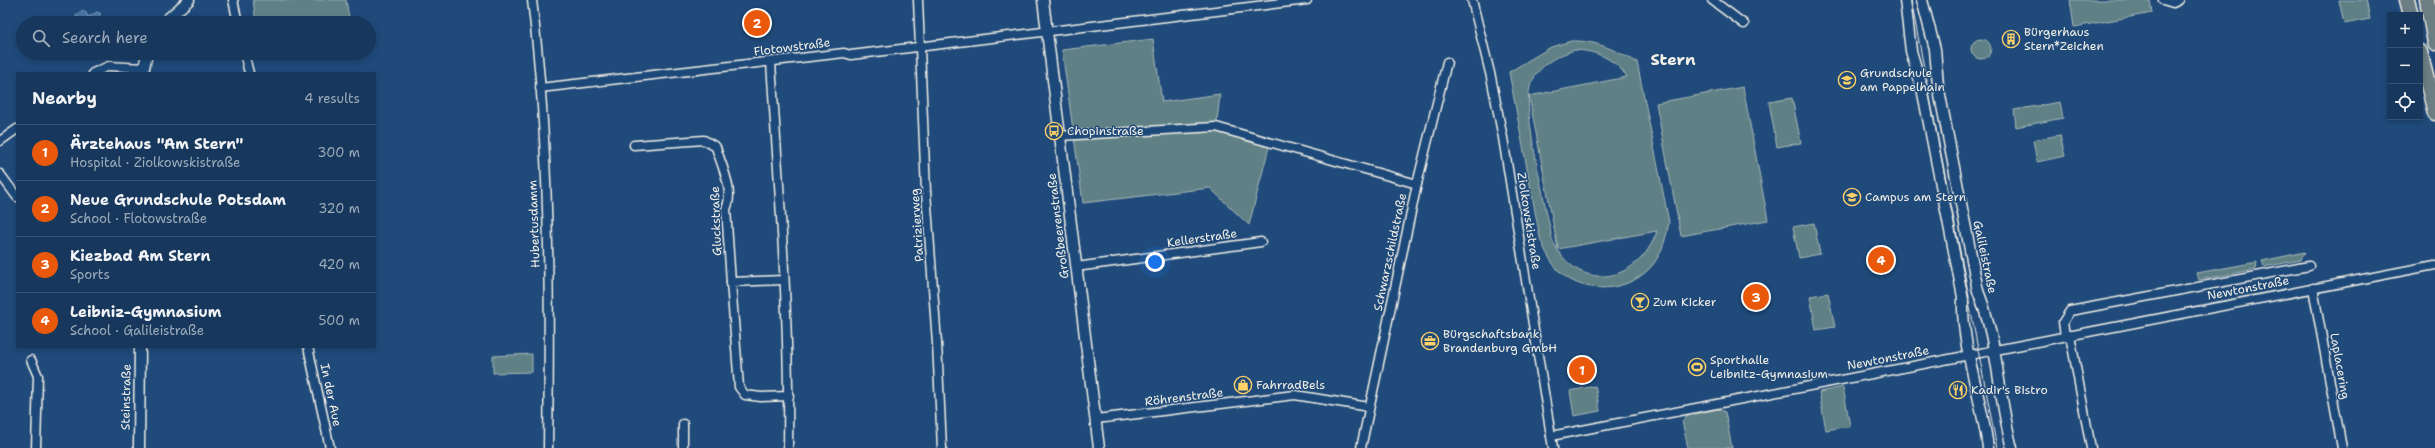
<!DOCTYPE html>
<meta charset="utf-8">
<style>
:root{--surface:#17385c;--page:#244365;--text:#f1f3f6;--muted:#9eacbb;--line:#365272;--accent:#ea580c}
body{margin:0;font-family:"Shantell Sans",sans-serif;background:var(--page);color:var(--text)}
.controls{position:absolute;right:12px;top:12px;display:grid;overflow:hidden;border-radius:0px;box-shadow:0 2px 6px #0003}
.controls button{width:36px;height:36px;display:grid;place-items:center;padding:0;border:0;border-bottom:1px solid var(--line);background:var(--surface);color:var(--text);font:20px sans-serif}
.you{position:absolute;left:1155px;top:262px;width:14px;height:14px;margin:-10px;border:3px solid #fff;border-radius:50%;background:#1a73e8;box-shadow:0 0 0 6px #1a73e833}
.badge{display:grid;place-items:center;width:26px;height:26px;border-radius:50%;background:var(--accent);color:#fff;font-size:13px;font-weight:700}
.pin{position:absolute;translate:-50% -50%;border:2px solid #fff;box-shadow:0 1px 4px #0006}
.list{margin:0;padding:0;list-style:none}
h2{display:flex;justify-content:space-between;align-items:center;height:52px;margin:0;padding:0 16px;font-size:17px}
h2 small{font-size:13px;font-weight:400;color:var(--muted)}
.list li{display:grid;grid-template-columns:26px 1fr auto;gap:12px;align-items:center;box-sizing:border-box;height:56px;padding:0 16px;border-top:1px solid var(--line)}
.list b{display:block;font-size:15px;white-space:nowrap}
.list p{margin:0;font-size:13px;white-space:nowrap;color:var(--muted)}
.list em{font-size:13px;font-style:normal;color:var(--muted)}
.icon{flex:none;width:22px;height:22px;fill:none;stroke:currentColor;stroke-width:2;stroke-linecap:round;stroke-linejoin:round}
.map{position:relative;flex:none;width:2435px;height:448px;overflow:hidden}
.search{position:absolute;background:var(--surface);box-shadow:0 2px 6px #0003;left:16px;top:16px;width:360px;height:44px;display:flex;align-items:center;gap:10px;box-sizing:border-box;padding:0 14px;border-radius:22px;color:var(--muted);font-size:15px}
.panel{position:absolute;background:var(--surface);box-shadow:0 2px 6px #0003;left:16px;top:72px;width:360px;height:276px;border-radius:0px}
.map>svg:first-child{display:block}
</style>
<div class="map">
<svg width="2435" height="448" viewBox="0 0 2435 448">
<rect width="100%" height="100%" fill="#1f4a7a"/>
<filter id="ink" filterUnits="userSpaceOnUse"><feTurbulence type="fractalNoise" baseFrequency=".025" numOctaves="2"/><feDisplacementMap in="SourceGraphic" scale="8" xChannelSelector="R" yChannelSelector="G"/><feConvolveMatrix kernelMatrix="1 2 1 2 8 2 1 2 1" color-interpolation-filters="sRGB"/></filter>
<g filter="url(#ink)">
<g fill="#5f8186" stroke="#aab9b7" fill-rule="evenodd">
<path d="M253,0H346L349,17L295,23H256Z"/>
<path d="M2070,0H2150L2152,13L2074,27Z"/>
<path d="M2339,0H2366L2370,19L2344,24Z"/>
<circle cx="1981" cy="49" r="10"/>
<path d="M1153,39L1162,102L1220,94L1216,131L1269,147L1249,225L1210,188L1083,203L1062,50Z"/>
<path d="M1571,41C1597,40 1614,50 1637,62L1669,222C1667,234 1664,246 1658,257C1640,290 1590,298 1562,274C1551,264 1545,251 1540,238L1509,72L1551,47ZM1575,50C1597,51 1615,59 1627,77L1529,96L1558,249L1657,231C1639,285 1575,294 1552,239C1547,209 1522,111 1530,87C1537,66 1555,56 1575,50Z"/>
<path d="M1743,87L1768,220L1681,236L1656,103Z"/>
<path d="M1792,98L1801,143L1777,147L1769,102Z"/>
<path d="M2060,102L2063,118L2016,127L2014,110Z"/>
<path d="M2060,135L2065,156L2037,162L2033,140Z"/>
<path d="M1814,223L1820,254L1799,258L1793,227Z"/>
<path d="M2305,252L2301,260L2264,267L2262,261Z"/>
<path d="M2257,262L2256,269L2199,280L2197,273Z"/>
<path d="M1828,293L1835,327L1816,330L1810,296Z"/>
<path d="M532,354V372L493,373V356Z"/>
<path d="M1595,386L1600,411L1574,416L1570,391Z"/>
<path d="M1843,387L1850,426L1826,430L1819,392Z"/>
<path d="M1718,409L1725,412L1732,448H1688L1682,421L1686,416Z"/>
</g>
<path fill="#4773a2" stroke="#8ca5be" d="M81,11H85L88,17L97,12L101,14L92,23H77L76,15Z"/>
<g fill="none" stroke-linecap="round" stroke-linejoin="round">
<defs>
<g id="minor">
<path d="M233,0L238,23"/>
<path d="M532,0C550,148 550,299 548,448"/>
<path d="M918,0L926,192L937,343L942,448"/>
<path d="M1472,0L1491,77L1503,138L1553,448"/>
<path d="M1712,0L1744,24"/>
<path d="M2163,0L2173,3L2179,0"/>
<path d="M244,53L249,73"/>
<path d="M771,62C779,190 790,319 788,448"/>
<path d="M93,73L109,66L143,68"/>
<path d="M540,88L844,53L851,55L1307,0"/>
<path d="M1059,136L1216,127L1417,184"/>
<path d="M0,141L17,129"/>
<path d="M634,145L704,140L716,147C721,165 735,191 726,209L731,282"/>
<path d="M0,174L17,197"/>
<path d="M1076,267L1261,242"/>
<path d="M784,280L731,282L739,387L745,395L761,397L789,396"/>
<path d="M2313,288L2342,448"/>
<path d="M2070,335L2091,448"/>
<path d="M2065,336L2063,322L2070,311L2309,266"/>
<path d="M308,347L330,448"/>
<path d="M31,360L38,376L36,448"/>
<path d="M1096,419L1295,395L1369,407"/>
<path d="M1551,436L2435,265"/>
<path d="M683,448V424"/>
<path d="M1361,448L1417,184L1447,62"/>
</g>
<g id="tertiary">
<path d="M1043,0L1099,448"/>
<path d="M1905,0L1911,51L1922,88L1963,297C1961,348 1982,398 1988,448"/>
<path d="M1922,0L1935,49L1938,85L1978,291C1998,341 1998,396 2012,448"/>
<path d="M163,23L189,0"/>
<path d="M143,73L147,53"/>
<path d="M139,448L140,347"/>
</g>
<g id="trunk">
<path d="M2407,0L2411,15"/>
<path d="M2427,0L2435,43"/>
<path d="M2420,52L2435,113"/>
</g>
</defs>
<use href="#minor" stroke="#f4f1e8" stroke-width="11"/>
<use href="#tertiary" stroke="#f4f1e8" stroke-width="13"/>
<use href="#trunk" stroke="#f4f1e8" stroke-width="17"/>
<use href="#minor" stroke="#1f4a7a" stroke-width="8"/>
<use href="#tertiary" stroke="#1f4a7a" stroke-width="10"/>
<use href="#trunk" stroke="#6c7e84" stroke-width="14"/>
<path stroke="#f4f1e8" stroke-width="1" d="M1911,0L1997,448"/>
</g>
</g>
<defs>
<symbol id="building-ring" viewBox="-11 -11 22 22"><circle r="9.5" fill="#1f4a7a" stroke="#ffd166" stroke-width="1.5"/><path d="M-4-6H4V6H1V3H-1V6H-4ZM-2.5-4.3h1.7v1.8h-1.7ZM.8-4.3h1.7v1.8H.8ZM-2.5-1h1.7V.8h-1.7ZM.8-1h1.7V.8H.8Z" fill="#ffd166"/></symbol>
<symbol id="school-ring" viewBox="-11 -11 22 22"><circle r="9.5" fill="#1f4a7a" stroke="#ffd166" stroke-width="1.5"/><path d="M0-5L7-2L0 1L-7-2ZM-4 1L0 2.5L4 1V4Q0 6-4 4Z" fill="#ffd166"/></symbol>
<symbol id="bus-ring" viewBox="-11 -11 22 22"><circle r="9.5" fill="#1f4a7a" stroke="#ffd166" stroke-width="1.5"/><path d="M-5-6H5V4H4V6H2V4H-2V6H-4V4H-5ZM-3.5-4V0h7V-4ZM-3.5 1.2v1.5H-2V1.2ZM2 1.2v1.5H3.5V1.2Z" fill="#ffd166"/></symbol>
<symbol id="bar-ring" viewBox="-11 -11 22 22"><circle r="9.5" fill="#1f4a7a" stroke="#ffd166" stroke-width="1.5"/><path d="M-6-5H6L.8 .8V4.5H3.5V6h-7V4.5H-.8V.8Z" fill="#ffd166"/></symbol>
<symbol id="office-ring" viewBox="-11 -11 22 22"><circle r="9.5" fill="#1f4a7a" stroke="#ffd166" stroke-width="1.5"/><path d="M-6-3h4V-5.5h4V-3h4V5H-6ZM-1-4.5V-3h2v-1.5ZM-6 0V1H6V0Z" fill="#ffd166"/></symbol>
<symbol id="stadium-ring" viewBox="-11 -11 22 22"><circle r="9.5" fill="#1f4a7a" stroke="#ffd166" stroke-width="1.5"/><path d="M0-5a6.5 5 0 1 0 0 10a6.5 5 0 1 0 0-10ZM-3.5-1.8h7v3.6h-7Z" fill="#ffd166"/></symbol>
<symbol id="shop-ring" viewBox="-11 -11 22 22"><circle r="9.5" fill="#1f4a7a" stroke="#ffd166" stroke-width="1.5"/><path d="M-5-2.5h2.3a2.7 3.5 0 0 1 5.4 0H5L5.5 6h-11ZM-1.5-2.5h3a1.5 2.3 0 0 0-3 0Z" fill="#ffd166"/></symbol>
<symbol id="restaurant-ring" viewBox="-11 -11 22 22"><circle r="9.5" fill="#1f4a7a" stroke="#ffd166" stroke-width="1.5"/><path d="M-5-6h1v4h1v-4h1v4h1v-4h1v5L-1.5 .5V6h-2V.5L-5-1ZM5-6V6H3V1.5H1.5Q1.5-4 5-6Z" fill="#ffd166"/></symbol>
</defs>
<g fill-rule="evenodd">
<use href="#building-ring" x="2001" y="29" width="20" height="20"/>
<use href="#school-ring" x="1837" y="70" width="20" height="20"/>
<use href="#bus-ring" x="1044" y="121" width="20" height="20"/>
<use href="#school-ring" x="1842" y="187" width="20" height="20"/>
<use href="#bar-ring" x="1630" y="292" width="20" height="20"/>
<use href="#office-ring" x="1420" y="331" width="20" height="20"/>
<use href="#stadium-ring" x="1687" y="357" width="20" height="20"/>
<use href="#shop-ring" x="1233" y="375" width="20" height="20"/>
<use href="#restaurant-ring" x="1948" y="380" width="20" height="20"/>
</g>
<g text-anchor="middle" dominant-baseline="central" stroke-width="3" stroke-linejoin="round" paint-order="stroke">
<g font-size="12" fill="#f4f1e8" stroke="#1f4a7a" text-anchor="start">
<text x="2024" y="32">Bürgerhaus<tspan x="2024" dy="14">Stern*Zeichen</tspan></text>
<text x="1860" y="73">Grundschule<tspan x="1860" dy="14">am Pappelhain</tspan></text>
<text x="1067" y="131">Chopinstraße</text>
<text x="1865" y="197">Campus am Stern</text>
<text x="1653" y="302">Zum Kicker</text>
<text x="1443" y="334">Bürgschaftsbank<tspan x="1443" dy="14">Brandenburg GmbH</tspan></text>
<text x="1710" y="360">Sporthalle<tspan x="1710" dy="14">Leibnitz-Gymnasium</tspan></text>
<text x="1256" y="385">FahrradBels</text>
<text x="1971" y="390">Kadir's Bistro</text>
</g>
<g font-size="12" fill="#f4f1e8" stroke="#1f4a7a">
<text transform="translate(792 47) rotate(-7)">Flotowstraße</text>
<text transform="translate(716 221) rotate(-92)">Gluckstraße</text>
<text transform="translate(1529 221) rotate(81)">Ziolkowskistraße</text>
<text transform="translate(534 224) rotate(-92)">Hubertusdamm</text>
<text transform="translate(917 225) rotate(-94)">Patrizierweg</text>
<text transform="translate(1058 226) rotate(-97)">Großbeerenstraße</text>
<text transform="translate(1202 238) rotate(-8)">Kellerstraße</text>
<text transform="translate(1390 252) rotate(-78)">Schwarzschildstraße</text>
<text transform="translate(1985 257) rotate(78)">Galileistraße</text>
<text transform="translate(2248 288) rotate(-11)">Newtonstraße</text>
<text transform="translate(1888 358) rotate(-11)">Newtonstraße</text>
<text transform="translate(2340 366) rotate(80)">Laplacering</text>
<text transform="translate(331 395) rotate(78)">In der Aue</text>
<text transform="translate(126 397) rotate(-89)">Steinstraße</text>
<text transform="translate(1184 397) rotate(-7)">Röhrenstraße</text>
</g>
<g font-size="16" font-weight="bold" fill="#f4f1e8" stroke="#1f4a7a">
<text x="1673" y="59">Stern</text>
</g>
</g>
</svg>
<div class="controls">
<button>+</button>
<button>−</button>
<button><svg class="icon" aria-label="locate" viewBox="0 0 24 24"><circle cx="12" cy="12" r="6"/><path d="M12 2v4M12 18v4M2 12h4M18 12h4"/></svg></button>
</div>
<div class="you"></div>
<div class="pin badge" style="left:1582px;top:370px">1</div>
<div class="pin badge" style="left:757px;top:23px">2</div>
<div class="pin badge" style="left:1756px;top:297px">3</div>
<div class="pin badge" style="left:1881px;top:260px">4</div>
<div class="search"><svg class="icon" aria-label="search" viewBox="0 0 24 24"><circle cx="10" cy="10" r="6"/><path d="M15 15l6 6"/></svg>Search here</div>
<section class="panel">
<h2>Nearby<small>4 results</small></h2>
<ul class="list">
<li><span class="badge">1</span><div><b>Ärztehaus &quot;Am Stern&quot;</b><p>Hospital · Ziolkowskistraße</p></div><em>300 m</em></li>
<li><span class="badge">2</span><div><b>Neue Grundschule Potsdam</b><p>School · Flotowstraße</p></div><em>320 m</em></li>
<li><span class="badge">3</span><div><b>Kiezbad Am Stern</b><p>Sports</p></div><em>420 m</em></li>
<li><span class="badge">4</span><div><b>Leibniz-Gymnasium</b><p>School · Galileistraße</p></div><em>500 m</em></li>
</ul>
</section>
</div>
